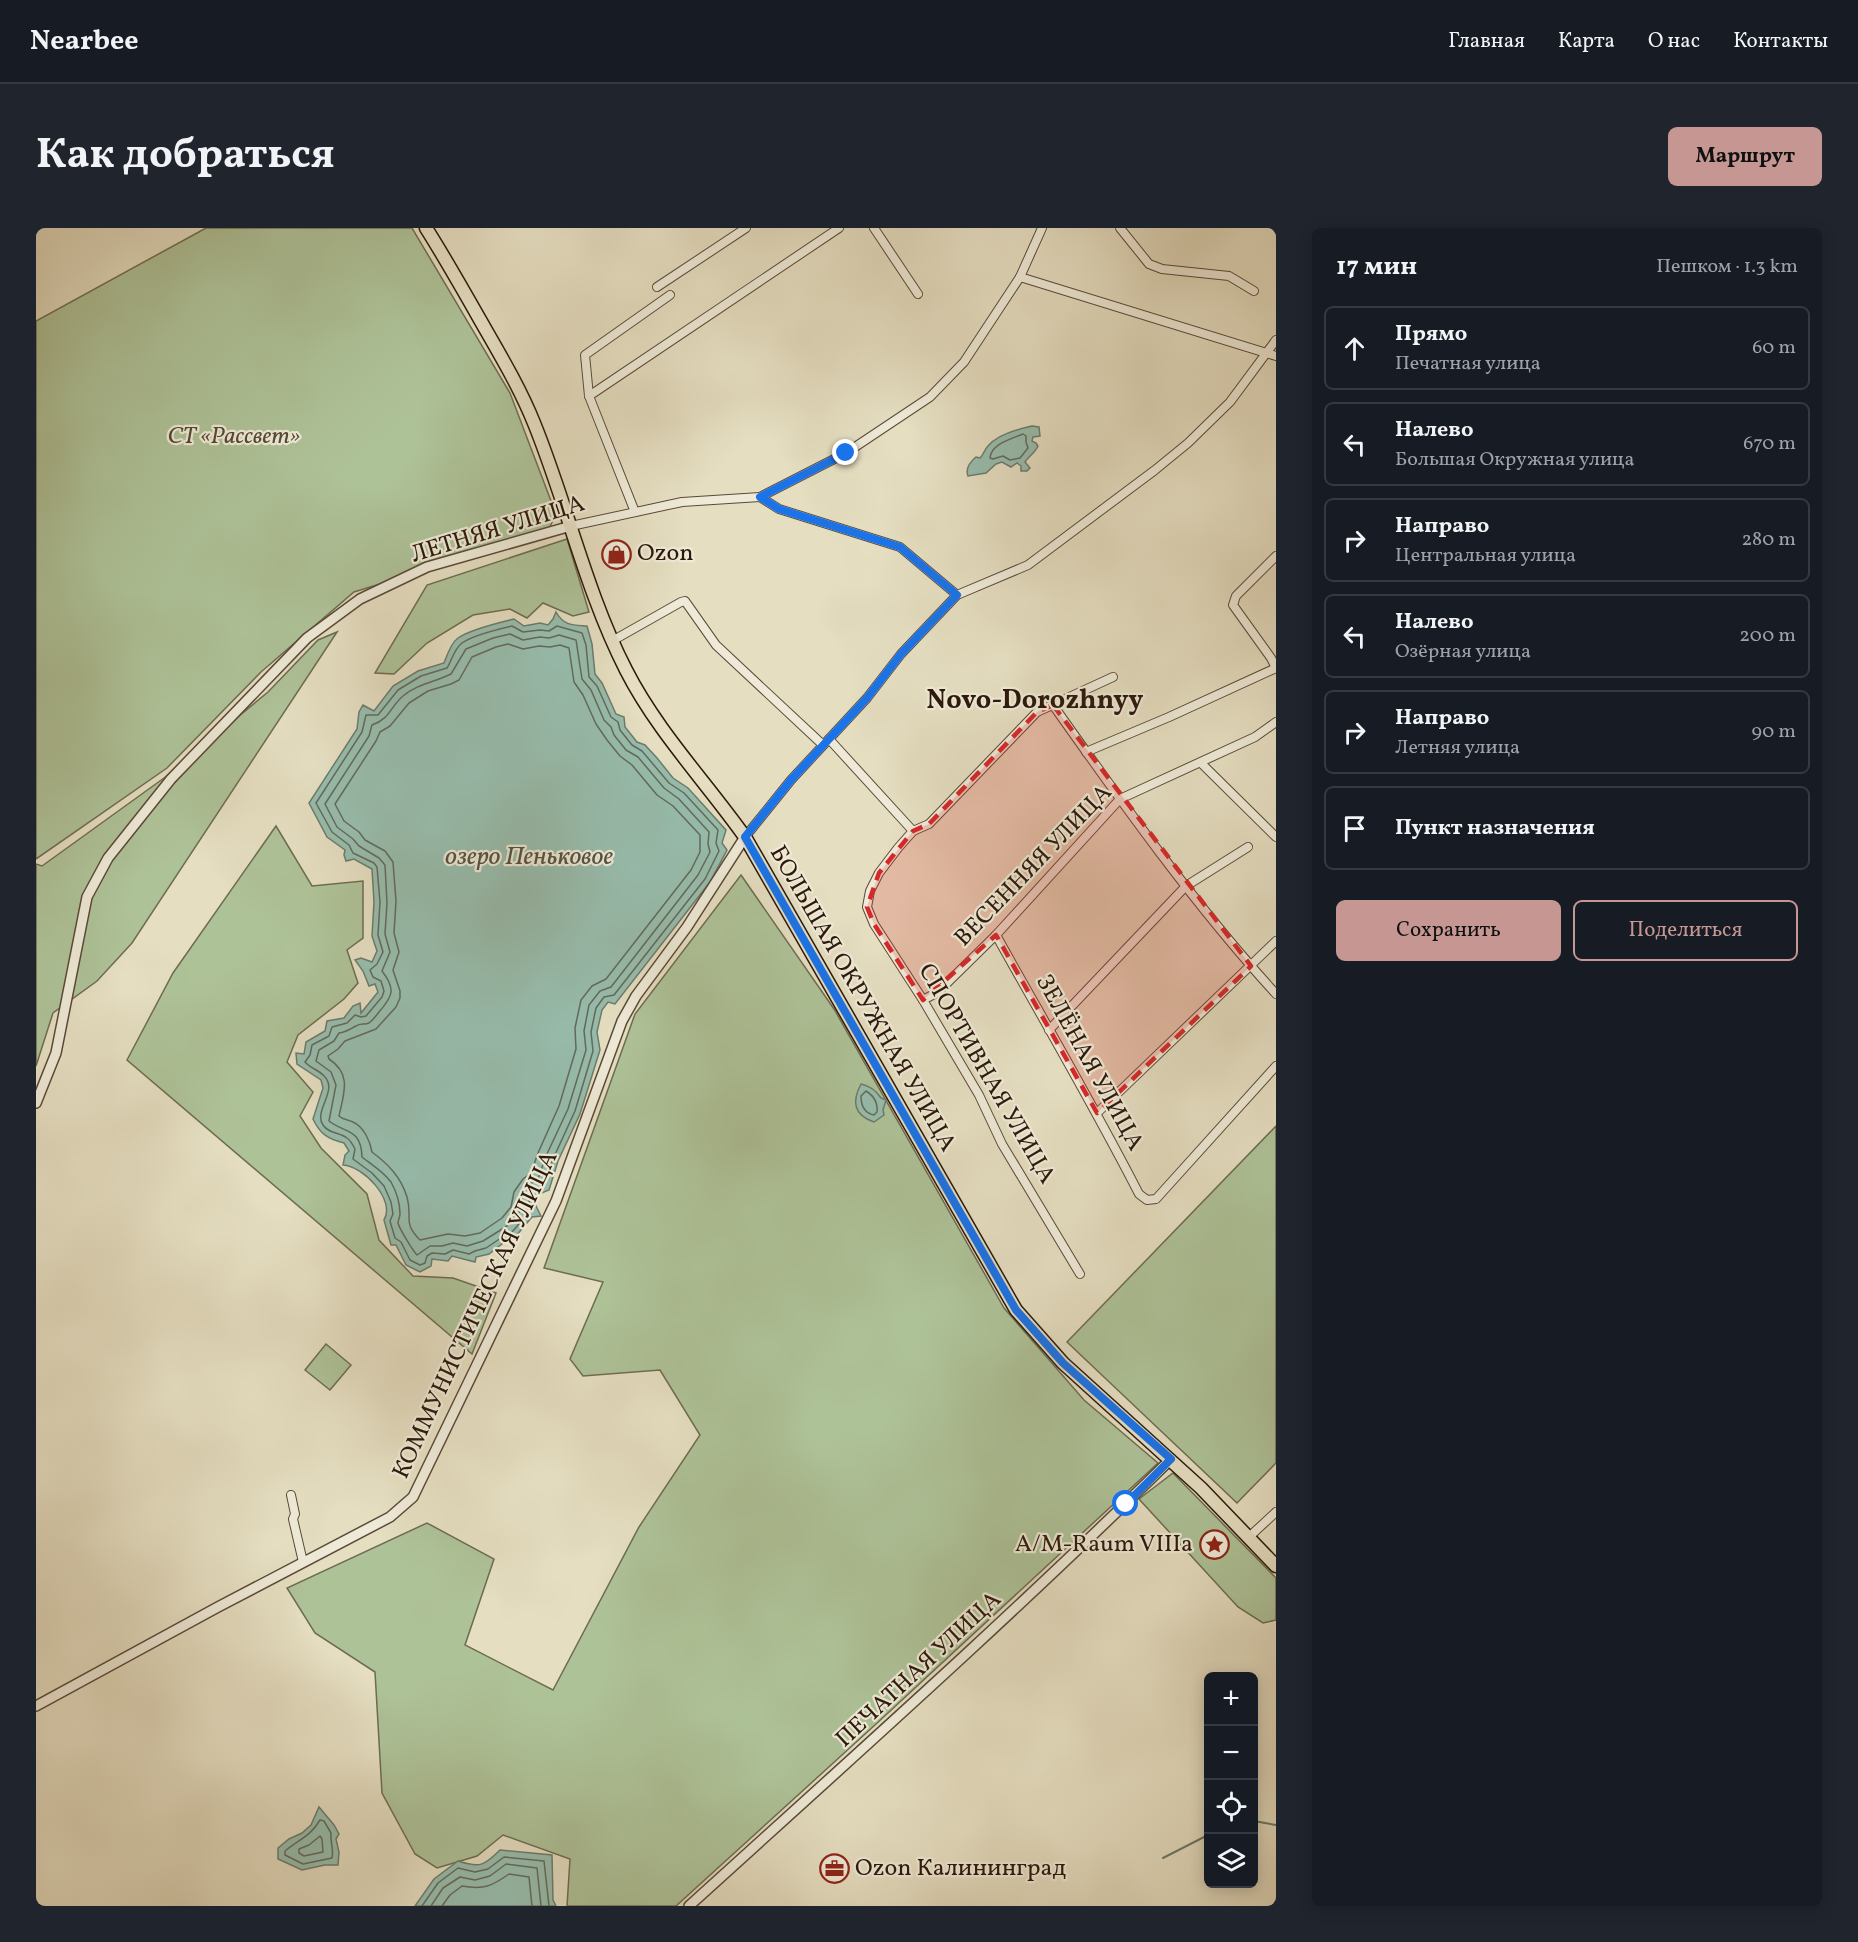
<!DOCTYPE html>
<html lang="ru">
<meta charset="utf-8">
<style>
:root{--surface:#171b24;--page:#20242c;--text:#f1f3f6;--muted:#9ea1a6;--line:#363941;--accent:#c59692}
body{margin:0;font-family:Vollkorn,serif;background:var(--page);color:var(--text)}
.controls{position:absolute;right:18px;bottom:18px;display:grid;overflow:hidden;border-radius:9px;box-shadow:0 3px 15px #0003}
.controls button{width:54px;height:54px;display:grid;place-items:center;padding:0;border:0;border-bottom:2px solid var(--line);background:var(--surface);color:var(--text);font:30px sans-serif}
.stop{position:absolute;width:18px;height:18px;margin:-14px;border:4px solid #1a73e8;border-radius:50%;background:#fff}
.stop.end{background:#1a73e8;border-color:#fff;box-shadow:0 2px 6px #0008}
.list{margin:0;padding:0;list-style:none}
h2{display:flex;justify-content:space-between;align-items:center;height:78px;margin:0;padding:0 24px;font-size:26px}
h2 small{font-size:20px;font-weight:400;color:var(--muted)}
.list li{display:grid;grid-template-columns:39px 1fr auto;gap:18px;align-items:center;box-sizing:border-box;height:84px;margin:0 12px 12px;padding:0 12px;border:2px solid var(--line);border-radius:9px}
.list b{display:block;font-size:22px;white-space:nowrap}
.list p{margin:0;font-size:20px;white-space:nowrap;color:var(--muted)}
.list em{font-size:20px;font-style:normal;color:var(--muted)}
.actions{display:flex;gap:12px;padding:18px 24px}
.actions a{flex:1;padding:14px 0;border:2px solid var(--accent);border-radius:9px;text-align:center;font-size:21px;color:var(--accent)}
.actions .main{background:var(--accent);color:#111}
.icon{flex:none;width:33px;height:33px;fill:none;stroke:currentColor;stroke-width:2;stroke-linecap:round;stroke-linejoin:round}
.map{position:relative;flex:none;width:1240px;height:1678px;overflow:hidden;border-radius:9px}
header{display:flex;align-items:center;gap:36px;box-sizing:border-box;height:84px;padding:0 30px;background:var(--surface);border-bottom:2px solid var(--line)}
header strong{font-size:28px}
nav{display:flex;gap:33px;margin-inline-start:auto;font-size:21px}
.intro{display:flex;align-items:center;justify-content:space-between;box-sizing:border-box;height:144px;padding:0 36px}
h1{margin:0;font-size:42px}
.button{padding:15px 27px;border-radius:9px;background:var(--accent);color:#111;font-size:21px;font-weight:700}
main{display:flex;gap:36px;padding:0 36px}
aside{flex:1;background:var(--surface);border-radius:9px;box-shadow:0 3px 15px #0003}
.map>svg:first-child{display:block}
</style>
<header>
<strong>Nearbee</strong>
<nav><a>Главная</a><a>Карта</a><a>О нас</a><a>Контакты</a></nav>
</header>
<div class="intro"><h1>Как добраться</h1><a class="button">Маршрут</a></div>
<main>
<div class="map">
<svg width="1240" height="1678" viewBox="0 0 1240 1678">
<rect width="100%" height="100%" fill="#e5dec1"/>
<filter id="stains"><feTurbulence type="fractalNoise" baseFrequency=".00333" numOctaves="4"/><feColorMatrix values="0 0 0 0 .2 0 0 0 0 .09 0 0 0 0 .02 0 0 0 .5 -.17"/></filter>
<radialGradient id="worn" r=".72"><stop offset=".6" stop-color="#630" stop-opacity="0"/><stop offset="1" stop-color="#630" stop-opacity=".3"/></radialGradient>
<g fill="#aec298" stroke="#6d6c51" stroke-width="1.5">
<path d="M170,0H376L474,165L520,286L511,305L318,364L225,444L131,540L0,631V93Z"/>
<path d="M531,311L553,384L537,388L507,375L491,390L474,381L437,387L391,415L358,446L339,445L391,357Z"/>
<path d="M301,404L96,715L61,753L17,785L0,838V636L6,638L128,550L232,464L282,412Z"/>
<path d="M240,598L276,658L327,653V710L311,722L322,755L308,771L262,807L251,834L277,864L264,888L285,920L331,966L343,1012L377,1048L417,1050L460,1065L436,1126L91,832L137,745Z"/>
<path d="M705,647L798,781L968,1080L1048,1172L1122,1235L839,1497L640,1678H531L534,1631L467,1607L441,1628L401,1640L379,1626L346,1565L339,1444L279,1405L251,1360L391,1295L458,1331L429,1417L517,1462L603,1299L664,1207L624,1142L547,1148L534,1131L567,1054L508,1040L599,786Z"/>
<path d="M1240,898V1235L1201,1275L1031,1114Z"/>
<path d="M290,1116L315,1137L294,1162L269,1142Z"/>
<path d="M1137,1245L1240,1350V1392L1227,1395L1202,1379L1103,1271Z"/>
</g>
<g fill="#97bdad" stroke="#6c7b6c" stroke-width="1.5">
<path d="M996,198L1003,199L1004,208L997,209L996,213L1000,215L1002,218C999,225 993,228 989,234L994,240L991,243H985V238L981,235L975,239L966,234L960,236L950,245L932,248C929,240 934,234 940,229L944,230C948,226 948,222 952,218C962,206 982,201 996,198Z"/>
<path d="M520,384C528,398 537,397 551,398L556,416L559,446L566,455L580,486L588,489L589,499L601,514L609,517L621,530L637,550L652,560L690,602L686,615L691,622L674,654L579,776L572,774L566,782L561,804L564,822L544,886L522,933L513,962L503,966L498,974L505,988L496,989L479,1009L471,1012L453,1026L440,1029L439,1034L416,1028L412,1033L396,1031L395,1038L384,1044L370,1037L360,1017H355L348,992C360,972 327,938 307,937L309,927L313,923L308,915C292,911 284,906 277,891L287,860L285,852L261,836L260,825L268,826L270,814L289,803L291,793L308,790L317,778L324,775L325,785L342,764L339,756L333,758L327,743L319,732L325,730L336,734L341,723L336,708L338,674L336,641L318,631L310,633L308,627L309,622L291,609L273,575L321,501L323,484L327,477L338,483L357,458L382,443L408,435C411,427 415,415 422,410C435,401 462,395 478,391L488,398L504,395L512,397L517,391Z"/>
<path d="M825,856C834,858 840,862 845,870L850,872L847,882L848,887L838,894C817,887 816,873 825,856Z"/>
<path d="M283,1579L298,1597L303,1606L300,1611L303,1624L302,1637H289L266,1642L242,1631V1620L253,1611L266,1605L275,1597Z"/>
<path d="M464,1622L516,1627L517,1672L520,1678H379L398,1651L422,1633C444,1640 448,1638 464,1622Z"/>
</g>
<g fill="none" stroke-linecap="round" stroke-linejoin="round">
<g stroke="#626a5c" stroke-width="1.5">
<path d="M987,206L990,208V214L992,220L984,230L974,232L967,228L957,231L954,230C955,216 975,211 987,206Z"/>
<path d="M476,398L487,404L504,402L513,403L521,398L546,405L550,417L553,449L561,458L575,489L582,494L584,502L596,517L606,523L633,555L648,565L682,602L680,615L683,623L669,651L578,767L568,769L560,780L555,804L557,823L539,883L517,931L508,957L499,962L493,971L494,983L476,1004L468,1008L450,1020L439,1023L433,1026L417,1022L409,1026L396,1025L391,1028L389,1035L384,1037L374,1032L365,1014L359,1010L354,993L357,986L355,974L348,958L336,945L317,931L319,921C317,917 314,912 311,910C303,904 293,906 287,897C277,883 303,862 288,848C283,842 274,840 269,834L274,827L276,817L293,808L296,799L311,795L319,787L325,789L330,788L346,769L348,763L345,753L337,749L334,742L341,736L347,724L342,707L344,674L341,639L338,635L317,625L313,617L296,604L280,575L326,504L330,487H342L362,462L385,448L411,440C416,432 418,421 426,415C437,407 463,401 476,398Z"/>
<path d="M474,406L487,412L504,409L513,410L523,407L540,412L546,451L555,462L568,492L575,499L578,507L590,522L602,529L628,560L643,571L673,604L672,616L674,624L662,647L575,759L564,763L553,777L548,803L550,822L532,881L510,928L502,951L493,957L486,968L485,982L471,998L447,1013L431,1018L417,1015L406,1018H394L381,1027C377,1023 363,1000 362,995C362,992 364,989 364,986C364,975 360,963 355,954C347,943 336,937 326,929C325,900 310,906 293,893L300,857L295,844L280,833L283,822L298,813L303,805C310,804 314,801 320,798C324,795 329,797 333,795C337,792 340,788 343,784C357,768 360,761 346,743L354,724L349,706L351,675L349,637L343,630L323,618L317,611L301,599L289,576L333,508L336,497C354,491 354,479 367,468C381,456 399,454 415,446L430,421L457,410Z"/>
<path d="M472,416L487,421L503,418L514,419L524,417L533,420L538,454L547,467L560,496L571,512L584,528L596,537L621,567L637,578L664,607V624L655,642L570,751L556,758L545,772L539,800L540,821L523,878L502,925L495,945L487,951L478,964L475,979L466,990L444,1005L429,1008L412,1006L384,1012C366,994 377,990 371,969C365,949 352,936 336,924C334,913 328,899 317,894C311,891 307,892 303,888C308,865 316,846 293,831L292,828L302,821L309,813L340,801L360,779L364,770V763L357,742L363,724L358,705L360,673L357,634L349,623L329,612L323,604L308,593L299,576L340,513L344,504L354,498L373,475L392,463L415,456L423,452L436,429L460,419Z"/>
<path d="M830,863C838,868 842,875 841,884L838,887C828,885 825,878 825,868Z"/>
<path d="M284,1592L288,1593L295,1605C294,1613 298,1622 296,1630L267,1636L249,1627V1623C263,1611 274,1609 284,1592Z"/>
<path d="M284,1608L286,1611L287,1624L268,1628L263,1625V1621L273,1617Z"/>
<path d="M386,1678L402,1655L422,1640L439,1644L452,1641L468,1629L508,1633L513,1678"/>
<path d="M395,1678L407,1660L424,1649L439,1652L454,1648L470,1636L501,1640L505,1678"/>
<path d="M406,1678L414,1667L426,1658C448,1662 456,1658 473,1646L493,1649L496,1678"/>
</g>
<g stroke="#6c7b6c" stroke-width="2">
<path d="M1218,1593L1240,1597"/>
<path d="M1127,1630L1172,1607"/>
</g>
<defs>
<g id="minor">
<path d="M838,0L882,66"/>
<path d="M1084,0L1113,36L1126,41L1193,48L1218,63"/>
<path d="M984,49L1240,128"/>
<path d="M621,59L710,0"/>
<path d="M553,168L803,0"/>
<path d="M724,269L743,281L864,319L921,367"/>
<path d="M599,284L553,168L549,127L634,67"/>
<path d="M535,298L646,274L724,269L810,225L894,169L928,134L984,49L1006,0"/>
<path d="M1240,328L1200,368L1197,377L1235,430L1240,440"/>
<path d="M576,413L645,374L649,373L680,417L787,517"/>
<path d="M1017,477C1087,576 1158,676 1240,766"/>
<path d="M793,511L877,603"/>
<path d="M1050,524L1133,489L1240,440"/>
<path d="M1165,535L1240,609"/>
<path d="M709,609L755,552L831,470L865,426L921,367L992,337L1119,242L1152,215L1194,174L1240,112"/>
<path d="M960,707C1008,793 1058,878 1103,966L1111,972L1120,971L1240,838"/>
<path d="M887,772L902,764L960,707L1084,571L1219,509L1240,494"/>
<path d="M1013,802L1150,658L1212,619"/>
<path d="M1061,885L1240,713"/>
<path d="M1044,1046L966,916L943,867L887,772L838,696L831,679L834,663L843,645L862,620L877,603L893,596L1001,484L1077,449"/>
<path d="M255,1267L259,1286L257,1291L267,1334"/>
<path d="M1213,1309L1240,1284"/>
</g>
<g id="tertiary">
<path d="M0,875L20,825L51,669L72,630L135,551L271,410L324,371L391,339L535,298"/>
<path d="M0,1478L182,1379L354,1289L377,1269L520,973L586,793L600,768L651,699L709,609"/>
<path d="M653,1678C815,1531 979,1385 1135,1231"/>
</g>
<path id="primary" d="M390,0C409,30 426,60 443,90C463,125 483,158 498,195C531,276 550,364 590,442C621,503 670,554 709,609L980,1082L1027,1135L1165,1260L1240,1338"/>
</defs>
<use href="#minor" stroke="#5a4938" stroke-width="10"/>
<use href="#tertiary" stroke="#5a4938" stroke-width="12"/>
<use href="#primary" stroke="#2c170a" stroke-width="15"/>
<use href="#minor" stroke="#eeead7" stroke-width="8"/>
<use href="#tertiary" stroke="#eeead7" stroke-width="9"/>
<use href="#primary" stroke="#e5dec1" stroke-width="12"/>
</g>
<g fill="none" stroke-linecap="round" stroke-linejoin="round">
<path stroke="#1a73e8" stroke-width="8" d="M810,225L724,269L743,281L864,319L921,367L865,426L831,470L755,552L709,609L980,1082L1027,1135L1135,1231L1090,1276"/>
</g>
<path fill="#d62828" fill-opacity="0.2" stroke="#d62828" stroke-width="4.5" stroke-dasharray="12 8" stroke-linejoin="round" d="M1017,477L1215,738L1061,885L960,707L887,772L838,696L831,679L843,645L877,603L893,596L1001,484Z"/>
<defs>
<symbol id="shop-ring" viewBox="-11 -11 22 22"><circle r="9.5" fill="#eeead7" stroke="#8f2418" stroke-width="1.5"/><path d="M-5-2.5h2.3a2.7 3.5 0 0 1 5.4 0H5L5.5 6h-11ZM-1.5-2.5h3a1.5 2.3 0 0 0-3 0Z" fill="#8f2418"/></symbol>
<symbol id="sight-ring" viewBox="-11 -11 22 22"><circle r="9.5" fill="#eeead7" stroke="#8f2418" stroke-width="1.5"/><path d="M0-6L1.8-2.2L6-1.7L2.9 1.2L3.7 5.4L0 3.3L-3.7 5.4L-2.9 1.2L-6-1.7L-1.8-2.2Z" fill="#8f2418"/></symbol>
<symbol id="office-ring" viewBox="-11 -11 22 22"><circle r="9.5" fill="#eeead7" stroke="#8f2418" stroke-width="1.5"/><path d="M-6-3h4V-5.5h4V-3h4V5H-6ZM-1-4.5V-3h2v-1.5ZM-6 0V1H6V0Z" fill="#8f2418"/></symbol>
</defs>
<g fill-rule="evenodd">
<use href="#shop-ring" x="564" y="310" width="33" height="33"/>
<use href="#sight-ring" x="1162" y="1300" width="33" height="33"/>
<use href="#office-ring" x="782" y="1624" width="33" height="33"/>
</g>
<g text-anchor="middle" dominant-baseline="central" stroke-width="4.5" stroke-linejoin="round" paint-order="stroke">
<g font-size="24" font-style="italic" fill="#534a35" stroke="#eeead7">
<text x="198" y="209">СТ «Рассвет»</text>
</g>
<g font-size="24" fill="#2c170a" stroke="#eeead7">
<text transform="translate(462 302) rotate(-17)">ЛЕТНЯЯ УЛИЦА</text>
<text transform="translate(998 638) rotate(-46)">ВЕСЕННЯЯ УЛИЦА</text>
<text transform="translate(826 771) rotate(60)">БОЛЬШАЯ ОКРУЖНАЯ УЛИЦА</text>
<text transform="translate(1053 835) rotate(61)">ЗЕЛЁНАЯ УЛИЦА</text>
<text transform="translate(950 846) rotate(60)">СПОРТИВНАЯ УЛИЦА</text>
<text transform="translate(440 1087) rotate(-65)">КОММУНИСТИЧЕСКАЯ УЛИЦА</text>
<text transform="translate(883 1442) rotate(-43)">ПЕЧАТНАЯ УЛИЦА</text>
</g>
<g font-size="24" fill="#2c170a" stroke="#eeead7" text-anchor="start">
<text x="601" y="326">Ozon</text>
<text x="1157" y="1317" text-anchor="end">A/M-Raum VIIIa</text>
<text x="819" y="1641">Ozon Калининград</text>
</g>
<g font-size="26" font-style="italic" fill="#515143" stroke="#eeead7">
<text x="493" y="629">озеро Пеньковое</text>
</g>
<g font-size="27" font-weight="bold" fill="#2c170a" stroke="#eeead7">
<text x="999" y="473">Novo-Dorozhnyy</text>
</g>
</g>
<rect width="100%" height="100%" filter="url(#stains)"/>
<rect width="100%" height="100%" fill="url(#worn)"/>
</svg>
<div class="controls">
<button>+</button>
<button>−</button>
<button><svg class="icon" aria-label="locate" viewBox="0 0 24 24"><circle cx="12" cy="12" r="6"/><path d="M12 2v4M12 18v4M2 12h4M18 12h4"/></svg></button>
<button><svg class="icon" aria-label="layers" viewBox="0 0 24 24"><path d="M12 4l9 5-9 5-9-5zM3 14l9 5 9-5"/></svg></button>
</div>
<div class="stop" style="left:1090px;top:1276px"></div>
<div class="stop end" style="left:810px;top:225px"></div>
</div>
<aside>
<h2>17 мин<small>Пешком · 1.3 km</small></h2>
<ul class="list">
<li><svg class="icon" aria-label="ahead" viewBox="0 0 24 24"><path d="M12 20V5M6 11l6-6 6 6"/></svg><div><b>Прямо</b><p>Печатная улица</p></div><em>60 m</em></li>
<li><svg class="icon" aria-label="left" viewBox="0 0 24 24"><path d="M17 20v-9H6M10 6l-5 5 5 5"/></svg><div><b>Налево</b><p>Большая Окружная улица</p></div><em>670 m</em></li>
<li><svg class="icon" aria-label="right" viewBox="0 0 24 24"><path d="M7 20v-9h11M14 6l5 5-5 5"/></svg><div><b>Направо</b><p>Центральная улица</p></div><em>280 m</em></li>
<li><svg class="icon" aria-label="left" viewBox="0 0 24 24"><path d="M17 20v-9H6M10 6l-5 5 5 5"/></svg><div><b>Налево</b><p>Озёрная улица</p></div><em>200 m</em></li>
<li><svg class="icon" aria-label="right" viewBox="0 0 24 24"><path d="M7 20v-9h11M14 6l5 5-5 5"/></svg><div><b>Направо</b><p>Летняя улица</p></div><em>90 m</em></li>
<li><svg class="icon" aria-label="arrive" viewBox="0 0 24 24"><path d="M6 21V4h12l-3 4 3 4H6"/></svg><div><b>Пункт назначения</b></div></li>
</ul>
<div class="actions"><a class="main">Сохранить</a><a>Поделиться</a></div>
</aside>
</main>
